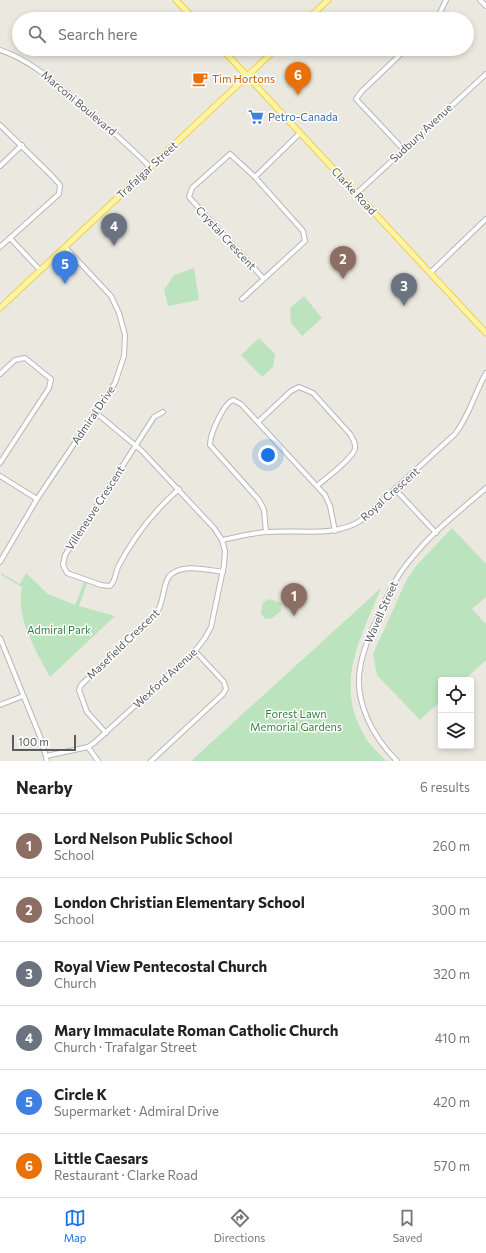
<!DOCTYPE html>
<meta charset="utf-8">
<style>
body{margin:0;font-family:Commissioner,sans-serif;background:#f2f2f2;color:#222}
.controls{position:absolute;right:12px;bottom:12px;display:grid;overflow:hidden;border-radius:4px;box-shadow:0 2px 6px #0003}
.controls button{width:36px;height:36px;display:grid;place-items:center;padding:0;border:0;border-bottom:1px solid #e0e0e0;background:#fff;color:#222;font:20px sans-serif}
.scale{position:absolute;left:12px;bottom:10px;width:64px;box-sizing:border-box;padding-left:4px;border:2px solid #585b60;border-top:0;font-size:11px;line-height:14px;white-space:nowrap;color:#585b60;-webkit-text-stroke:3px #fff;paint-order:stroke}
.you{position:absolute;left:268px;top:455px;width:14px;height:14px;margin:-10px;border:3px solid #fff;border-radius:50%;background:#1a73e8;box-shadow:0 0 0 6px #1a73e833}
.badge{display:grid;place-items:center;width:26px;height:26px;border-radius:50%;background:#1a73e8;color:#fff;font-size:13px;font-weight:700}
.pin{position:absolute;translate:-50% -33px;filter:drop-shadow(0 1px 2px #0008)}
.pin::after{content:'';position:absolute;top:21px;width:14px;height:12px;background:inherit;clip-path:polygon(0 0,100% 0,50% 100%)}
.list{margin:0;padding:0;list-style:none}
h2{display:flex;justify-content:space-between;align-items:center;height:52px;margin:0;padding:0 16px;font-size:17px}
h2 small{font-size:13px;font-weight:400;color:#767676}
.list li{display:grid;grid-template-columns:26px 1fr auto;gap:12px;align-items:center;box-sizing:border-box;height:64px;padding:0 16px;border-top:1px solid #e0e0e0}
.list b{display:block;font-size:15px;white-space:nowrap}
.list p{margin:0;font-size:13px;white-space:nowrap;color:#767676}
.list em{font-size:13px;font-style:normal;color:#767676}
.icon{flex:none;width:22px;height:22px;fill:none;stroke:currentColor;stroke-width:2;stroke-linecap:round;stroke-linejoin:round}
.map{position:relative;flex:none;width:486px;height:761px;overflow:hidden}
.search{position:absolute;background:#fff;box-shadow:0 2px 6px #0003;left:12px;right:12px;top:12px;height:44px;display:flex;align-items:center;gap:10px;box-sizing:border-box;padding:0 14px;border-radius:22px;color:#767676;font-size:15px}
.sheet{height:436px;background:#fff}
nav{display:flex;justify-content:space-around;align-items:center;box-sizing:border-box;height:56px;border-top:1px solid #e0e0e0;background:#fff;font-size:11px;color:#767676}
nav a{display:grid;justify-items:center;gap:2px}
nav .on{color:#1a73e8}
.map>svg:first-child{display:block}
.green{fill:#bbe3be}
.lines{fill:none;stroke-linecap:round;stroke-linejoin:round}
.minor-casing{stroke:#b5b7bc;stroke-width:6}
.major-casing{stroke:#eece56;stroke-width:7}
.minor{stroke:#fff;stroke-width:4}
.major{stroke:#fdf5a2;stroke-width:5}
.labels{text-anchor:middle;stroke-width:3;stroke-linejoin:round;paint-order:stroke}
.food-label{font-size:11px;fill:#c56008;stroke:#fff;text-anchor:start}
.street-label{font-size:11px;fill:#585b60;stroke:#fff}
.shop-label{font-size:11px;fill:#366cbe;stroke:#fff;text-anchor:start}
.park-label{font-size:11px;fill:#36823f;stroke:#fff}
</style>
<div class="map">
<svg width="486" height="761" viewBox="0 0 486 761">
<rect width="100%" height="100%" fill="#ebe9df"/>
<g class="green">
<path d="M194,268l5,32 -31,6 -4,-16 10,-15z"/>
<path d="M304,296l18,22 -20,18 -11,-13 -1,-15z"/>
<path d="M259,338l16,16 -2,13 -11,10 -21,-22z"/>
<path d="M452,528l34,36v33l-14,12 14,15v36l-22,20h-23v21l-21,19 -43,-45 -4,-21 33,-73 10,-15z"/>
<path d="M1,573l19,11 6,-11 22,21 27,11 9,-23 3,1 -8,23 36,10 -65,61c-14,-26 -35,-60 -28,-90l-21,-12z"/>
<path d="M381,588c-20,49 -47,96 -17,147 5,10 15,18 22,26h-195z"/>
<path d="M269,599l12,4v8l-10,8 -7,-1 -3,-5 2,-11z"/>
</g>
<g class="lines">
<defs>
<g id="minor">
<path d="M480,0l6,6"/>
<path d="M437,19l9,-19"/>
<path d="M0,50c30,10 53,31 77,51 25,21 50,43 73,66"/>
<path d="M0,125l52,51 8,9 -1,9 -59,53"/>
<path d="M403,149l-47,-50 6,-8 44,-42"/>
<path d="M0,166l22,-21"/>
<path d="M255,177l-25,-23 -38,34 -3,9 74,81"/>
<path d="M357,193l129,-119"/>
<path d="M10,238l30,32"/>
<path d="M430,273l56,-54"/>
<path d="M242,299l63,-58 -2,-10 -48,-54 45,-44"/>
<path d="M0,374l15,-14 10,-2 26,21 -2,9 -49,75"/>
<path d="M163,412l-9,5 -89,138 -2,10 4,8 34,12 9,1c6,-5 5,-13 8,-19 15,-29 37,-57 61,-78"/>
<path d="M258,422l33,-31 8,-4 14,6 37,41c3,5 6,9 5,15 -3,10 -29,29 -38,37"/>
<path d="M0,476l37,23"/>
<path d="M395,489l41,44"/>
<path d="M266,532l-2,-22 -5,-10 -49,-55c0,-11 13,-41 23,-45l8,4 84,91 5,11 5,25"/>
<path d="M222,540c15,-3 30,-7 45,-8 32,-3 65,6 93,-11l95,-87c15,-19 19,-40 31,-61"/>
<path d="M0,562l37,-63 78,-116 9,-27 1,-21 -6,-22 -8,-17 -46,-49"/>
<path d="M0,638l41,101 6,22"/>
<path d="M0,705l23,-9"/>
<path d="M106,733l-19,-21 -8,-22 2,-5 75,-71c8,-11 6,-25 12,-36 10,-16 40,-8 55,-6"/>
<path d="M88,747l10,14"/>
<path d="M46,756l42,-9 6,-4 101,-92 10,-13 6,-11 13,-62 1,-14 -3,-11 -8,-12 -73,-78 -46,-38"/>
<path d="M151,761l72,-67 3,-5 -2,-7 -29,-31"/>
<path d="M397,761c-23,-23 -43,-58 -37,-93 3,-18 10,-35 18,-51 9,-21 18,-41 33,-58 21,-27 50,-49 75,-71"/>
</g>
<g id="major">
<path d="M176,0l18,19"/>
<path d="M308,19l20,-19"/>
<path d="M222,49l264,284"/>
<path d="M0,308l276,-259"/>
</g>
</defs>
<use href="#minor" class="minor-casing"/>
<use href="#major" class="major-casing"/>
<use href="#minor" class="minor"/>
<use href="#major" class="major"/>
</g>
<defs>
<symbol id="cafe-bare" viewBox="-9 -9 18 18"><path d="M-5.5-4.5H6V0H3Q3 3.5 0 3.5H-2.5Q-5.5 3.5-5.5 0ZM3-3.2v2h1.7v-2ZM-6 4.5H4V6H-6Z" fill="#e8710a" stroke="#fff" stroke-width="2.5" paint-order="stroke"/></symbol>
<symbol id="supermarket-bare" viewBox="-9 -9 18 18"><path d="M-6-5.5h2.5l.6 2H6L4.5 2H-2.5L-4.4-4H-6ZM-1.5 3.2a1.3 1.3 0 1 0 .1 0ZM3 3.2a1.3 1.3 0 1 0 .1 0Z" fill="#3f7fe0" stroke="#fff" stroke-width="2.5" paint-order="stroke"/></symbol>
</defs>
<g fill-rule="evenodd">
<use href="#cafe-bare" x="189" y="68" width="22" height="22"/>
<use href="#supermarket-bare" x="245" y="106" width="22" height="22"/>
</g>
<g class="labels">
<g class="food-label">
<text x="212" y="83">Tim Hortons</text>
</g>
<g class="street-label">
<text transform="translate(79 103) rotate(40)" y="4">Marconi Boulevard</text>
<text transform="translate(421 133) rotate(-43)" y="4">Sudbury Avenue</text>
<text transform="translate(147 170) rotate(-43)" y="4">Trafalgar Street</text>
<text transform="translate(354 191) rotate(47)" y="4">Clarke Road</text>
<text transform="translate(226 238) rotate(47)" y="4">Crystal Crescent</text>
<text transform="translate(93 415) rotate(-56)" y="4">Admiral Drive</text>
<text transform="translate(390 494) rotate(-42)" y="4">Royal Crescent</text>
<text transform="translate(95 508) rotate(-57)" y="4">Villeneuve Crescent</text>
<text transform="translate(381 612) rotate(-66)" y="4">Wavell Street</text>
<text transform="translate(123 644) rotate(-44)" y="4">Masefield Crescent</text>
<text transform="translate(165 678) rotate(-43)" y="4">Wexford Avenue</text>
</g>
<g class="shop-label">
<text x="268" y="121">Petro-Canada</text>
</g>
<g class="park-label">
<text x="59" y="634">Admiral Park</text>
<text x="296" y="718">Forest Lawn<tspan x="296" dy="13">Memorial Gardens</tspan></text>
</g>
</g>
</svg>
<div class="controls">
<button><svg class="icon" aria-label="locate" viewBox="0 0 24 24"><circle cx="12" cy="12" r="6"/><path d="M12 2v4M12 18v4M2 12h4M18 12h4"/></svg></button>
<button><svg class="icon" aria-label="layers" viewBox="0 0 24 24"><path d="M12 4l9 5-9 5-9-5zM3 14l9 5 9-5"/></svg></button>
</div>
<div class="scale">100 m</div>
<div class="you"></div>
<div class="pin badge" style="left:294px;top:616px;background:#8d6e63">1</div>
<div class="pin badge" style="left:343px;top:279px;background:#8d6e63">2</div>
<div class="pin badge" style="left:404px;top:306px;background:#6b7280">3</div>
<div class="pin badge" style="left:114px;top:246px;background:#6b7280">4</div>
<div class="pin badge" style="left:65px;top:284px;background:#3f7fe0">5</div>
<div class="pin badge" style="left:298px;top:95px;background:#e8710a">6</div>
<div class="search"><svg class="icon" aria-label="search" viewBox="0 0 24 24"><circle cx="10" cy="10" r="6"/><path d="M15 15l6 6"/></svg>Search here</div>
</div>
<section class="sheet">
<h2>Nearby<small>6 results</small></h2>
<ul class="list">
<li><span class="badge" style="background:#8d6e63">1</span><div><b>Lord Nelson Public School</b><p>School</p></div><em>260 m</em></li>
<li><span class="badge" style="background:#8d6e63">2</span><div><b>London Christian Elementary School</b><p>School</p></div><em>300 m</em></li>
<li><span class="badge" style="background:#6b7280">3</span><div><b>Royal View Pentecostal Church</b><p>Church</p></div><em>320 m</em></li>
<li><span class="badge" style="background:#6b7280">4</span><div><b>Mary Immaculate Roman Catholic Church</b><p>Church · Trafalgar Street</p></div><em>410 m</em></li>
<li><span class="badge" style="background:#3f7fe0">5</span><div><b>Circle K</b><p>Supermarket · Admiral Drive</p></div><em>420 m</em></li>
<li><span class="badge" style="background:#e8710a">6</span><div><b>Little Caesars</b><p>Restaurant · Clarke Road</p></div><em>570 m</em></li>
</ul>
</section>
<nav>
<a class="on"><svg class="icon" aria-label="map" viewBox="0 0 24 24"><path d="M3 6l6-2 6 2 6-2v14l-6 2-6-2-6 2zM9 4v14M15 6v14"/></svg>Map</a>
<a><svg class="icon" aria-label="directions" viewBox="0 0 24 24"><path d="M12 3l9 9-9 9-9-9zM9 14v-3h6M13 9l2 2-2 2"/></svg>Directions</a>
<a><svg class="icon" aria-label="saved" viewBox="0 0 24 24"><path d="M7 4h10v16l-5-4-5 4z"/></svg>Saved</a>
</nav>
